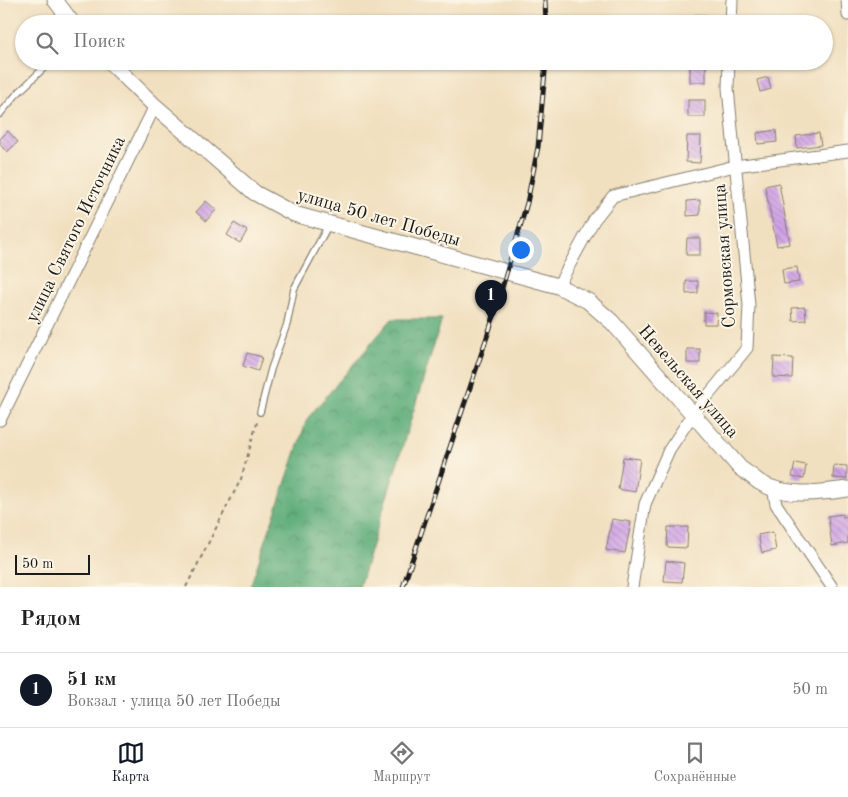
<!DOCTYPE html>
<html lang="ru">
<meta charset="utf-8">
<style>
body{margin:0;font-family:"Old Standard TT",serif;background:#f2f2f2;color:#222}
.scale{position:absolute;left:15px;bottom:12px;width:75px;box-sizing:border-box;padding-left:5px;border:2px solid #1c1c1c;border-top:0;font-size:14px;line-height:18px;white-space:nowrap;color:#1c1c1c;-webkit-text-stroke:4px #fcf5e5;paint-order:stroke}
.you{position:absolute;left:520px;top:249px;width:18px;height:18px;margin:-12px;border:4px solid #fff;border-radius:50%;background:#1a73e8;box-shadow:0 0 0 8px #1a73e833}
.badge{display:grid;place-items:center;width:32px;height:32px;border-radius:50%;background:#111827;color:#fff;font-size:16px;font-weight:700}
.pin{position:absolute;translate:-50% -41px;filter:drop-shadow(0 1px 2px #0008)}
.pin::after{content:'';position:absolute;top:26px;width:18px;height:15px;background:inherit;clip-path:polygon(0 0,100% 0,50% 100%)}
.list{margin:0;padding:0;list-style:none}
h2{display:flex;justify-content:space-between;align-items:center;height:65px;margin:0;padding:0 20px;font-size:21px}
h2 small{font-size:16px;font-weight:400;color:#767676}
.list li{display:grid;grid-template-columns:32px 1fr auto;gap:15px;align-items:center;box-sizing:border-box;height:75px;padding:0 20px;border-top:1px solid #e0e0e0}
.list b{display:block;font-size:19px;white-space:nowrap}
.list p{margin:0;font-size:16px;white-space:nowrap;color:#767676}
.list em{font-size:16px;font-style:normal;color:#767676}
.icon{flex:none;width:28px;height:28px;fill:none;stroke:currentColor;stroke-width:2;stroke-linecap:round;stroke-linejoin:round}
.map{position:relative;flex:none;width:848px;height:587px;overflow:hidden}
.search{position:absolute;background:#fff;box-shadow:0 1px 4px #0004;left:15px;right:15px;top:15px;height:55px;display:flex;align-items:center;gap:12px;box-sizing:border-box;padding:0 18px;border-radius:28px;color:#767676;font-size:19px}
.sheet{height:140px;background:#fff}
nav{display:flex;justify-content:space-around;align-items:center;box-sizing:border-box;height:70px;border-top:1px solid #e0e0e0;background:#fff;font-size:14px;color:#767676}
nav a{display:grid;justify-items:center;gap:2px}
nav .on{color:#111827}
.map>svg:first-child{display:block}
.forest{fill:url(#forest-crowns);stroke:#3c644a}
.building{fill:url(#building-back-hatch)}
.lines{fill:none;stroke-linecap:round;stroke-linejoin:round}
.service-casing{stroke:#867e6e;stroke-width:8}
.minor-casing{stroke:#867e6e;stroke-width:13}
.tertiary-casing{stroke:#867e6e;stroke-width:17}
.path{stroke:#867e6e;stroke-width:2;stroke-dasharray:4 4;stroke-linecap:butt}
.service{stroke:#fff;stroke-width:5.5}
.minor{stroke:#fff;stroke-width:11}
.tertiary{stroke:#fff;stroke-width:15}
.rail-casing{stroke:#1c1c1c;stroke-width:5}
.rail{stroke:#fcf5e5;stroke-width:3;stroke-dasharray:9;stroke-linecap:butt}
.labels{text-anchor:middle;stroke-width:4;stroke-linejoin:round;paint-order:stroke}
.street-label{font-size:18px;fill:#1c1c1c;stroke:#fcf5e5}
</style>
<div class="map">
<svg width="848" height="587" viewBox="0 0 848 587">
<defs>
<pattern id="forest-crowns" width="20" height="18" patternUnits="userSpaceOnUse" patternTransform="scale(1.25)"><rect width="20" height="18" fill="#5cac78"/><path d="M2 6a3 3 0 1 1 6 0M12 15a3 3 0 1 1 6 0" fill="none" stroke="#4b8b62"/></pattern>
<pattern id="building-back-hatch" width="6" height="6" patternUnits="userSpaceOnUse" patternTransform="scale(1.25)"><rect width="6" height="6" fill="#d1a4e7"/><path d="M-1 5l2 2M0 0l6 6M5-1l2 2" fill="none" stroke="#a985ba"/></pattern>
</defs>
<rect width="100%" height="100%" fill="#fcf5e5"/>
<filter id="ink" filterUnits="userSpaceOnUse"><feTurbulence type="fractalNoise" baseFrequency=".02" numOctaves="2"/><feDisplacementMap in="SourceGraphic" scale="10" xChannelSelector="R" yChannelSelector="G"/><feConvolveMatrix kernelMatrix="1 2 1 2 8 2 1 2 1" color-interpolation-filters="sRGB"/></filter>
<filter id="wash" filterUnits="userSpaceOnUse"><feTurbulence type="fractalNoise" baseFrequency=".0096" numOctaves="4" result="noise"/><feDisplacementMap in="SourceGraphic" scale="20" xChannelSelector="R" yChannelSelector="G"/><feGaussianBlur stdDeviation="1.12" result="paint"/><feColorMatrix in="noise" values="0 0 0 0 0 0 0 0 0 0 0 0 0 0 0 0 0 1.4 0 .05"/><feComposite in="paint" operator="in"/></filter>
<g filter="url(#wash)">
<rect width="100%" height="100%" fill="#f1e0c0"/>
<path class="forest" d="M392,319h50l-83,268h-109l57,-168z"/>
<g id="blocks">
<g class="building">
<path d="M693,15h13l-1,9h-12z"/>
<rect x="690" y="64" width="16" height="18"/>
<path d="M768,77l3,12 -11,3 -3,-12z"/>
<rect x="688" y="100" width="17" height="17"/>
<path d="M776,130l1,12 -19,2 -1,-11z"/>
<path d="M8,131l10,11 -11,10 -7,-7v-6z"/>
<path d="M819,133l2,12 -24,3 -1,-12z"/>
<path d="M687,136h14l-1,27 -14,-1z"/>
<path d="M779,183l11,61 -13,2 -12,-60z"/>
<path d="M700,200v15l-13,1v-15z"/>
<path d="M206,201l10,9 -10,11 -10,-9z"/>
<path d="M234,223l13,8 -7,12 -13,-8z"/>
<path d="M687,238h13v17h-14z"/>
<path d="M797,267l2,15 -15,2 -2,-15z"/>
<path d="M686,281h12v12l-12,1z"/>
<path d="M805,307l1,13 -13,1 -1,-13z"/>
<path d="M704,312l13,1 -1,11h-12z"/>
<rect x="687" y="349" width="13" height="14"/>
<path d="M247,353l15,4 -4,14 -15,-5z"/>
<path d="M774,357l19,1 -1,20 -19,-1z"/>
<path d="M623,457l17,2 -5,33 -17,-3z"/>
<path d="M795,463l11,2 -2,14 -12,-2z"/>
<path d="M834,465l13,1v13l-14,-1z"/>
<path d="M843,514v3l5,-1v27l-16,3 -4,-30z"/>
<path d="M612,519l19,3 -6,31 -19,-3z"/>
<path d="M668,527h20l-1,21 -20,-1z"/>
<path d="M773,532l3,18 -14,3 -4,-18z"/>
<path d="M666,561l18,2 -2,19 -18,-1z"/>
</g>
</g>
</g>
<g filter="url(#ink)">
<use href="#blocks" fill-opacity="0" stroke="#867e6e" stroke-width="1"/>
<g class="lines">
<defs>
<g id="service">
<path d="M0,114l16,-19 35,-34"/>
<path d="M260,412l11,-43 16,-45 7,-35 35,-65"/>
</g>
<g id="minor">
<path d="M847,0l1,15"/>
<path d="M731,24l1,-24"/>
<path d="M558,286l36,-66 19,-24 122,-30 113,-15"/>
<path d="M0,420l155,-314"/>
<path d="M773,488l3,16 56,83"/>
<path d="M632,587l13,-83 24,-54 24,-36 54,-66 2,-43 -21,-217 1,-27"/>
</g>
<g id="tertiary">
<path d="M55,0l18,24"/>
<path d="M109,61l46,45 100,87 39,21 264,72 30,15 24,21 128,146c6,4 13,9 19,14 27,16 60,11 89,7"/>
</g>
</defs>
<use href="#service" class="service-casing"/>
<use href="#minor" class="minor-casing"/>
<use href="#tertiary" class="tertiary-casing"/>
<path class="path" d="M186,587l55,-108 17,-60"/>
<use href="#service" class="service"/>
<use href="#minor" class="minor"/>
<use href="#tertiary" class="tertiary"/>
<defs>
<g id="rail">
<path d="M545,0l1,24"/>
<path d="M403,587l89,-265 35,-119 11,-56 8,-86"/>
</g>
</defs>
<use href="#rail" class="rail-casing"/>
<use href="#rail" class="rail"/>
</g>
</g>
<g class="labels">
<g class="street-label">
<text transform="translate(379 217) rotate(16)" y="6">улица 50 лет Победы</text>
<text transform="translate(75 229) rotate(-64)" y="6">улица Святого Источника</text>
<text transform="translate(724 256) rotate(-94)" y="6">Сормовская улица</text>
<text transform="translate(689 381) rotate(49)" y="6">Невельская улица</text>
</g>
</g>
</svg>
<div class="scale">50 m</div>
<div class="you"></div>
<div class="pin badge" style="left:491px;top:321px">1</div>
<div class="search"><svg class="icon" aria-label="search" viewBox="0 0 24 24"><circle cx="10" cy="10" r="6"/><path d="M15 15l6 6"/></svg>Поиск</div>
</div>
<section class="sheet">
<h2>Рядом<small></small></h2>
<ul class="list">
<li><span class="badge">1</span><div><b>51 км</b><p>Вокзал · улица 50 лет Победы</p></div><em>50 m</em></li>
</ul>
</section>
<nav>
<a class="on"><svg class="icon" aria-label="map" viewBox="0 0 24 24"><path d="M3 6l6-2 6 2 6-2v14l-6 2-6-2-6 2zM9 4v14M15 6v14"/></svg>Карта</a>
<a><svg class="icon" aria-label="directions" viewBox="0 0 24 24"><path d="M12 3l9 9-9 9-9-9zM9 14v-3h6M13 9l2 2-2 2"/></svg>Маршрут</a>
<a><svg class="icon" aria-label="saved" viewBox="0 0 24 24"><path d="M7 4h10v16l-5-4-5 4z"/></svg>Сохранённые</a>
</nav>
